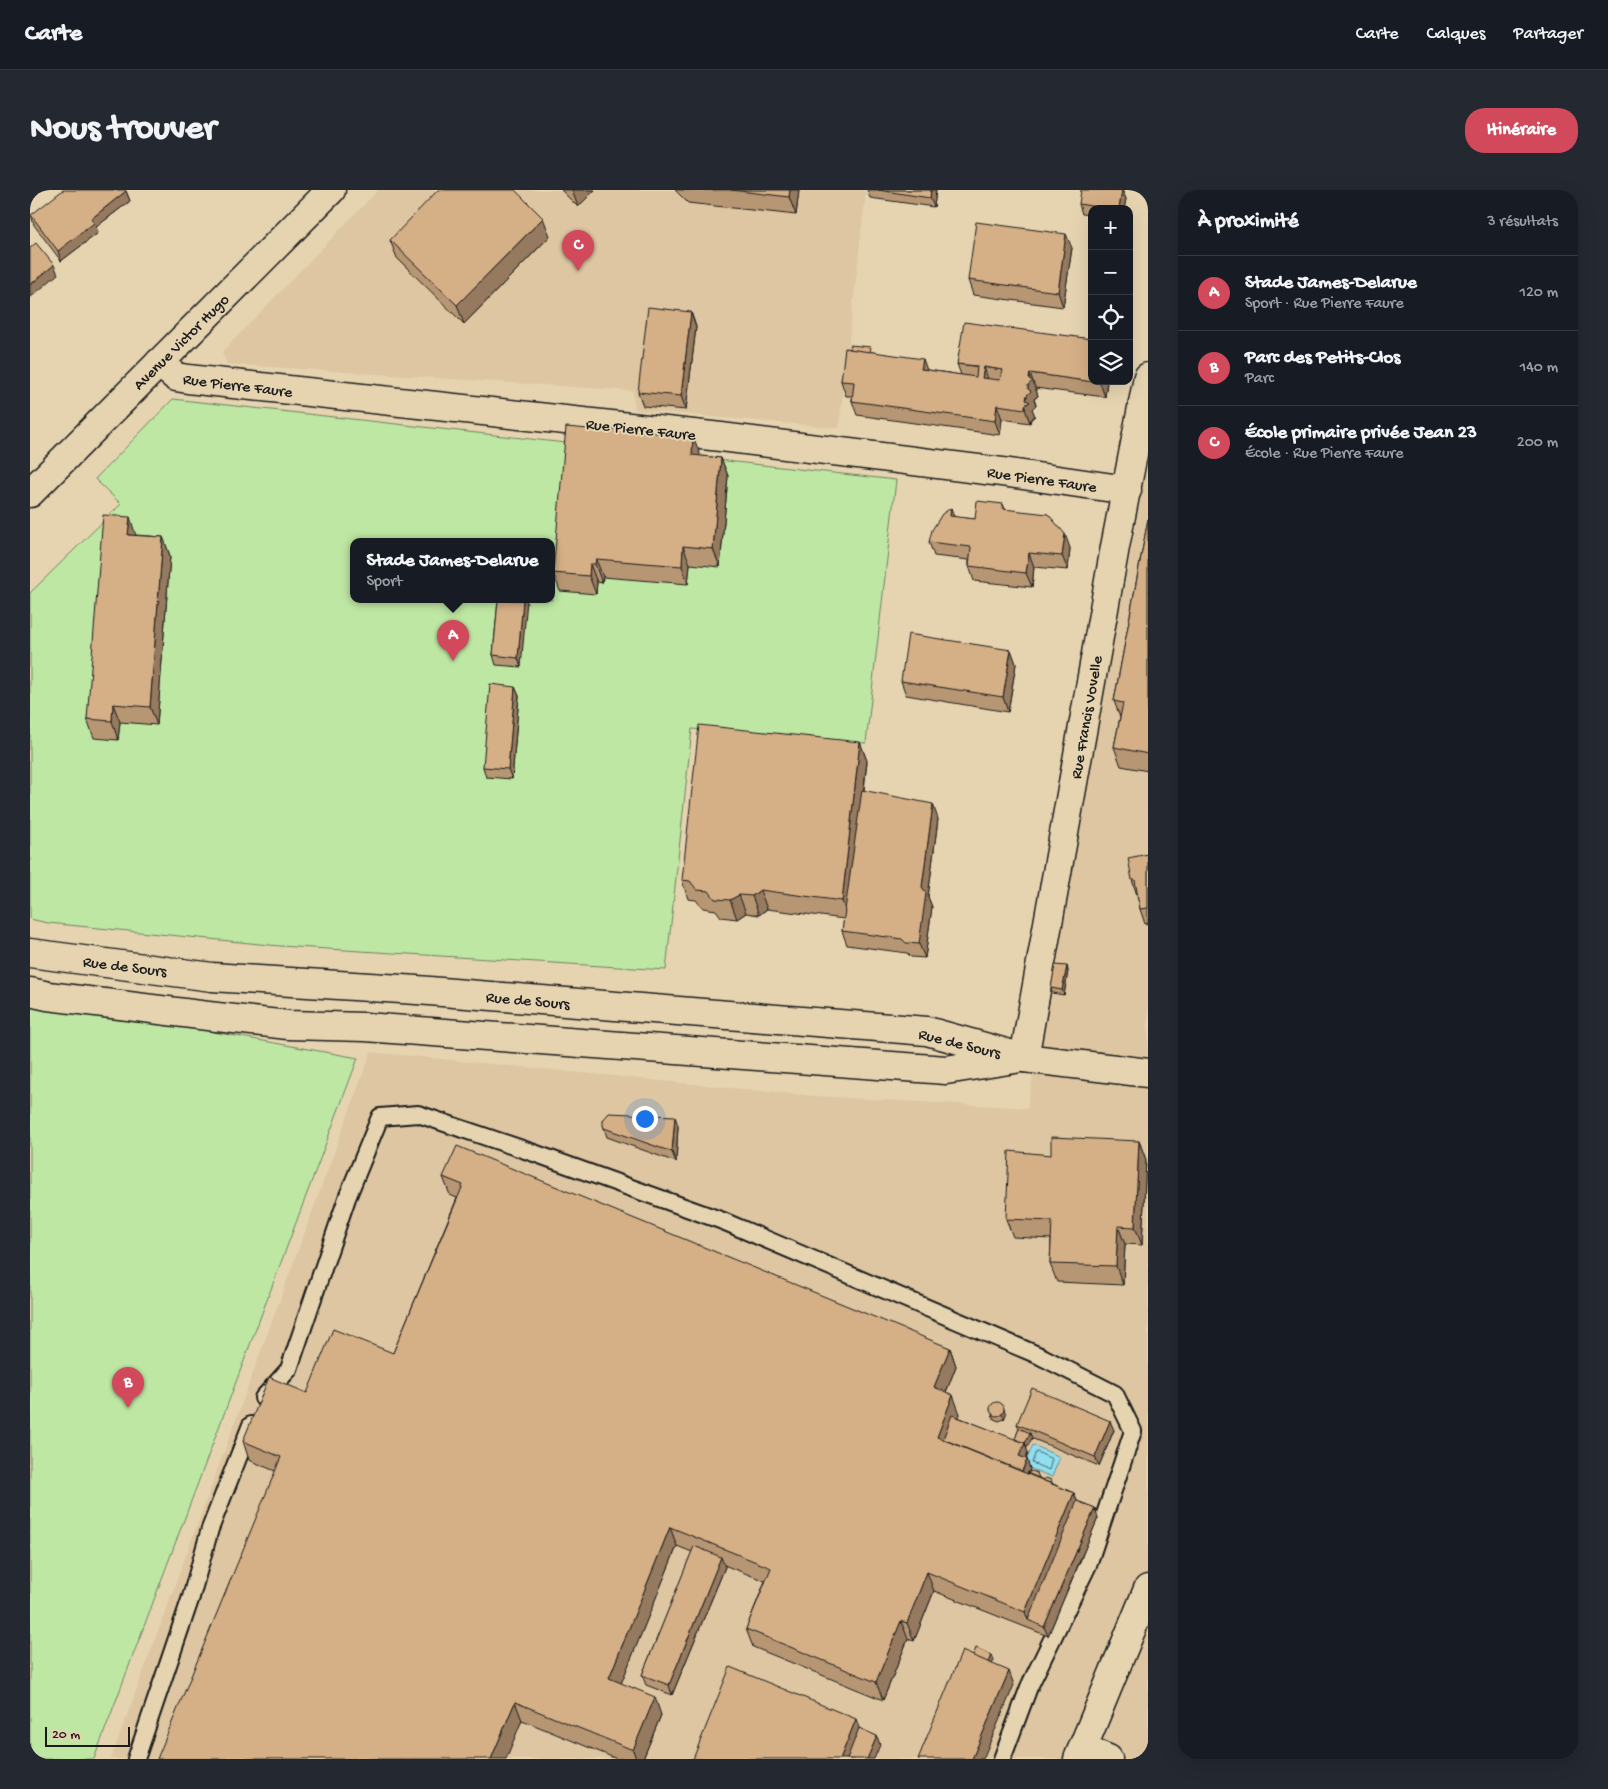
<!DOCTYPE html>
<html lang="fr">
<meta charset="utf-8">
<style>
body{margin:0;font-family:"Gochi Hand",sans-serif;background:#242831;color:#f1f3f6}
.controls{position:absolute;right:15px;top:15px;display:grid;overflow:hidden;border-radius:10px;box-shadow:0 5px 20px #0002}
.controls button{width:45px;height:45px;display:grid;place-items:center;padding:0;border:0;border-bottom:1px solid #363941;background:#171b24;color:#f1f3f6;font:25px sans-serif}
.scale{position:absolute;left:15px;bottom:12px;width:85px;box-sizing:border-box;padding-left:5px;border:2px solid #1c1c1c;border-top:0;font-size:14px;line-height:18px;white-space:nowrap;color:#1c1c1c;-webkit-text-stroke:4px #e6d4b1;paint-order:stroke}
.you{position:absolute;left:614px;top:928px;width:18px;height:18px;margin:-12px;border:4px solid #fff;border-radius:50%;background:#1a73e8;box-shadow:0 0 0 8px #1a73e833}
.badge{display:grid;place-items:center;width:32px;height:32px;border-radius:50%;background:#d1495b;color:#fff;font-size:16px;font-weight:700}
.pin{position:absolute;translate:-50% -41px;filter:drop-shadow(0 1px 2px #0008)}
.pin::after{content:'';position:absolute;top:26px;width:18px;height:15px;background:inherit;clip-path:polygon(0 0,100% 0,50% 100%)}
.popup{position:absolute;left:320px;top:348px;width:205px;height:65px;box-sizing:border-box;display:grid;place-content:center;border-radius:10px;background:#171b24;filter:drop-shadow(0 1px 4px #0005);font-size:16px;white-space:nowrap;color:#9ea1a6}
.popup b{font-size:19px;color:#f1f3f6}
.popup::after{content:'';position:absolute;left:50%;top:100%;margin-left:-10px;border:10px solid transparent;border-top-color:#171b24}
.list{margin:0;padding:0;list-style:none}
h2{display:flex;justify-content:space-between;align-items:center;height:65px;margin:0;padding:0 20px;font-size:21px}
h2 small{font-size:16px;font-weight:400;color:#9ea1a6}
.list li{display:grid;grid-template-columns:32px 1fr auto;gap:15px;align-items:center;box-sizing:border-box;height:75px;padding:0 20px;border-top:1px solid #363941}
.list b{display:block;font-size:19px;white-space:nowrap}
.list p{margin:0;font-size:16px;white-space:nowrap;color:#9ea1a6}
.list em{font-size:16px;font-style:normal;color:#9ea1a6}
.icon{flex:none;width:28px;height:28px;fill:none;stroke:currentColor;stroke-width:2;stroke-linecap:round;stroke-linejoin:round}
.map{position:relative;flex:none;width:1118px;height:1569px;overflow:hidden;border-radius:20px}
header{display:flex;align-items:center;gap:30px;box-sizing:border-box;height:70px;padding:0 25px;background:#171b24;border-bottom:1px solid #363941}
header strong{font-size:24px}
nav{display:flex;gap:28px;margin-inline-start:auto;font-size:18px}
.intro{display:flex;align-items:center;justify-content:space-between;box-sizing:border-box;height:120px;padding:0 30px}
h1{margin:0;font-size:35px}
.button{padding:12px 22px;border-radius:20px;background:#d1495b;color:#fff;font-size:18px;font-weight:700}
main{display:flex;gap:30px;padding:0 30px}
aside{flex:1;background:#171b24;border-radius:20px;box-shadow:0 5px 20px #0002}
.map>svg:first-child{display:block}
.built{fill:#ddc6a1}
.green{fill:#bee7a3;stroke:#6d8260;fill-rule:evenodd}
.water{fill:#90deee;stroke:#62909a}
.lines{fill:none;stroke-linecap:round;stroke-linejoin:round}
.shore{stroke:#4a6a70;stroke-width:1}
.service-casing{stroke:#1c1c1c;stroke-width:20}
.minor-casing{stroke:#1c1c1c;stroke-width:31}
.secondary-casing{stroke:#1c1c1c;stroke-width:31}
.service{stroke:#e6d4b1;stroke-width:16}
.minor{stroke:#e6d4b1;stroke-width:28}
.secondary{stroke:#e6d4b1;stroke-width:28}
.wall{fill:#b79673;stroke:#1c1c1c}
.shaded-wall{fill:#957a5e;stroke:#1c1c1c}
.building{fill:#d5af86;stroke:#1c1c1c;fill-rule:evenodd}
.labels{text-anchor:middle;stroke-width:4;stroke-linejoin:round;paint-order:stroke}
.street-label{font-size:16px;fill:#1c1c1c;stroke:#e6d4b1}
</style>
<header>
<strong>Carte</strong>
<nav><a>Carte</a><a>Calques</a><a>Partager</a></nav>
</header>
<div class="intro"><h1>Nous trouver</h1><a class="button">Itinéraire</a></div>
<main>
<div class="map">
<svg width="1118" height="1569" viewBox="0 0 1118 1569">
<rect width="100%" height="100%" fill="#e6d4b1"/>
<filter id="ink" filterUnits="userSpaceOnUse"><feTurbulence type="fractalNoise" baseFrequency=".02" numOctaves="2"/><feDisplacementMap in="SourceGraphic" scale="10" xChannelSelector="R" yChannelSelector="G"/><feConvolveMatrix kernelMatrix="1 2 1 2 8 2 1 2 1" color-interpolation-filters="sRGB"/></filter>
<g filter="url(#ink)">
<g class="built">
<path d="M348,0h488l-27,238 -204,-18 -2,-19 -406,-27 -5,-12z"/>
<path d="M1118,269v1300h-1037l260,-707 442,44 214,12z"/>
</g>
<g class="green">
<path d="M143,209l723,81 -30,263 -174,-14 -26,241 -386,-24 -232,-23 -18,-4v-326l91,-89 -26,-25zM324,352h198v58h-198z"/>
<path d="M0,809l328,59 -264,701h-64z"/>
</g>
<path class="water" d="M1003,1255l27,12 -8,20 -28,-11z"/>
<g class="lines">
<path class="shore" d="M1007,1262l15,7 -3,11 -17,-7 3,-9z"/>
<defs>
<g id="service">
<path d="M233,1208l26,-29 58,-171 33,-81 38,-3 116,39 189,68 317,135 75,38 18,37 -45,134 -59,122 -27,72"/>
<path d="M106,1569l55,-162 19,-68 41,-104"/>
</g>
<g id="minor">
<path d="M129,173l17,14 12,2 533,58 281,35 125,18"/>
<path d="M994,868l91,-511 33,-170"/>
<path d="M1053,1559l25,10"/>
<path d="M1048,1569l70,-170"/>
</g>
<g id="secondary">
<path d="M0,303l301,-303"/>
<path d="M0,763l182,24 205,13 510,41 97,27 124,15"/>
<path d="M0,802l18,4 160,20 80,9 77,2 581,43 69,-11"/>
</g>
</defs>
<use href="#service" class="service-casing"/>
<use href="#minor" class="minor-casing"/>
<use href="#secondary" class="secondary-casing"/>
<use href="#service" class="service"/>
<use href="#minor" class="minor"/>
<use href="#secondary" class="secondary"/>
</g>
<g class="wall">
<path d="M531,0h34l-17,17z"/>
<path d="M645,0h124l-3,25 -108,-12z"/>
<path d="M837,0h69l-2,17 -64,-9z"/>
<path d="M1092,0l4,9 -2,10h-32v6l-10,-1 -3,-10z"/>
<path d="M96,1l4,10 -34,26 2,6 -37,28 -27,-36 -3,-10z"/>
<path d="M520,46l-86,88 -67,-66 -7,-18z"/>
<path d="M1042,58l-9,59 -90,-12 -5,-15z"/>
<path d="M661,122l5,15 -10,83 -43,-4 -5,-14z"/>
<path d="M819,159l24,3 54,18 34,5 -4,-11 135,17h15l-2,16 -70,-9 3,8 -4,3 2,6 -4,4 3,7 -4,3 -1,4 -28,-4 -2,16 -143,-20 -5,-14v-5h-6l-5,-15z"/>
<path d="M571,240l92,6 6,20 22,2 7,18 -8,91 -30,-3 -2,20 -85,-7 -1,6 -5,-1 -1,12 -36,-3 -7,-18z"/>
<path d="M973,314l2,5 65,39 -2,22 -34,-3 -2,20 -58,-6 -5,-15v-6l-35,-4 -5,-14 25,-25 21,2z"/>
<path d="M1118,329v252l-27,-5 -7,-19 6,-30 -6,-16z"/>
<path d="M106,345l27,2 7,19 -13,169 -37,-3 -2,18 -24,-2 -7,-19z"/>
<path d="M468,410l23,67 -25,-2 -3,-10z"/>
<path d="M981,460l5,14 -8,48 -102,-17 -5,-14z"/>
<path d="M485,497l4,9 -7,83 -26,-2 -3,-10z"/>
<path d="M830,552l7,19 -3,30 74,28 -10,78 4,10 -7,51 -14,-1 -4,-4 -60,-8 -5,-14 2,-12 -77,-10 -8,6 -13,-2 -9,6 -16,-2 -5,-7 -13,-2 -7,-8 -8,-1 -6,-19z"/>
<path d="M1118,664v69l-3,1 -5,-15 -3,-14 -5,-15z"/>
<path d="M1037,776l1,5 -4,24 -12,-2 -1,-5z"/>
<path d="M573,935l75,1 -2,36 -69,-25z"/>
<path d="M1109,951l7,19 -4,85 -17,-1 -2,41 -66,-3 -7,-18 1,-25 -38,-2 -7,-18 45,-64z"/>
<path d="M413,987l507,171 6,18 -10,26 14,22 -2,3 57,23 4,-12 -2,-4 97,6 -15,36 -68,-28 -5,10 2,5 -2,6 4,10 -1,3 10,6 35,15 3,8 18,7 3,10 -50,118 -114,-45 -20,50 -6,-2 -25,61 -130,-53 -7,-18 19,-48 -41,-16 1,2 -53,128 -26,-10 -4,-10 50,-123 -15,-6 -56,137 40,32 -18,44h-26l-95,-39 -247,-249 -26,-11 -6,-19 64,-48 86,-40 64,-155 -7,-3z"/>
<path d="M960,1219l16,5 -2,5 -5,2 -5,-2z"/>
</g>
<g class="shaded-wall">
<path d="M542,0h23l-17,17z"/>
<path d="M760,0h9l-3,25 -7,-18z"/>
<path d="M901,0h5l-2,17 -4,-9z"/>
<path d="M1092,0l4,9 -2,10h-5z"/>
<path d="M96,1l4,10 -34,26 2,6 -37,28 -3,-10 33,-32z"/>
<path d="M513,28l7,18 -86,88 -7,-19z"/>
<path d="M1036,44l6,14 -9,59 -5,-15z"/>
<path d="M24,75l4,9 -28,24v-13z"/>
<path d="M661,122l5,15 -10,83 -5,-14z"/>
<path d="M893,169l5,14 -7,-4z"/>
<path d="M954,177l5,15 -7,-4z"/>
<path d="M1000,183l8,23 -4,3 2,6 -4,4 3,7 -4,3 -1,4 -5,-14z"/>
<path d="M1070,191h7l-2,16 -5,-14z"/>
<path d="M967,215l5,14 -2,16 -5,-14z"/>
<path d="M663,246l7,18 -2,19 -6,-18z"/>
<path d="M691,268l7,18 -8,91 -7,-18z"/>
<path d="M921,318l5,14 -6,-6z"/>
<path d="M100,327l6,19 -8,-1z"/>
<path d="M1035,344l5,14 -2,22 -6,-14z"/>
<path d="M133,347l7,19 -13,169 -7,-18z"/>
<path d="M653,356l7,18 -2,20 -6,-18z"/>
<path d="M999,363l5,14 -2,20 -6,-14z"/>
<path d="M566,369l7,18 -1,6 -7,-19z"/>
<path d="M560,374l7,18 -1,12 -7,-18z"/>
<path d="M493,410h4l-6,67 -3,-9z"/>
<path d="M981,460l5,14 -8,48 -5,-15z"/>
<path d="M485,497l4,9 -7,83 -4,-10z"/>
<path d="M83,514l7,18 -2,18 -6,-19z"/>
<path d="M830,552l7,19 -19,158 -6,-18z"/>
<path d="M903,614l5,15 -10,78 4,10 -7,51 -6,-14 3,-57z"/>
<path d="M730,700l7,19 -8,6 -7,-19z"/>
<path d="M709,705l7,18 -9,6 -7,-19z"/>
<path d="M1037,776l1,5 -4,24 -2,-5z"/>
<path d="M645,926l3,10 -2,36 -4,-10z"/>
<path d="M1109,951l7,19 -4,85 -7,-18z"/>
<path d="M1088,1036l7,18 -2,41 -7,-19z"/>
<path d="M920,1158l6,18 -15,40 -7,-19z"/>
<path d="M923,1205l7,19 -13,34 -10,-11z"/>
<path d="M974,1219l2,5 -2,5 -2,-5z"/>
<path d="M1080,1231l4,9 -15,36 -4,-9z"/>
<path d="M1000,1243l2,5 -5,10 -2,-5z"/>
<path d="M995,1253l3,10 -5,13 -4,-10z"/>
<path d="M997,1269l3,10 -7,18 -3,-9z"/>
<path d="M1044,1303l7,18 -53,109 -3,-8z"/>
<path d="M1065,1318l3,10 -50,118 -4,-9z"/>
<path d="M640,1337l7,19 -61,150 -7,-18z"/>
<path d="M691,1367l4,10 -53,128 -3,-10z"/>
<path d="M897,1382l7,19 -20,50 -7,-18z"/>
<path d="M871,1431l7,18 -25,61 -7,-18z"/>
<path d="M962,1465l2,5 -4,9 -2,-4z"/>
<path d="M979,1481l5,14 -31,74h-11z"/>
<path d="M625,1507l6,18 -18,44h-7l-3,-9z"/>
<path d="M485,1512l7,18 -16,39h-15z"/>
<path d="M826,1529l7,19 -9,21h-14z"/>
<path d="M847,1546l3,9 -6,14h-7z"/>
</g>
<g class="building">
<path d="M33,0h62l1,1 -35,28 3,4 -36,28 -27,-36z"/>
<path d="M408,0h77l28,28 -86,87 -67,-65z"/>
<path d="M701,0h59l-1,7z"/>
<path d="M848,0h53l-1,8z"/>
<path d="M1051,0h41l-3,19h-10l-30,-5z"/>
<path d="M946,32l90,12 -8,58 -90,-12z"/>
<path d="M6,53l18,22 -24,20v-37z"/>
<path d="M618,117l43,5 -10,84 -43,-4z"/>
<path d="M934,132l128,17v42h8v2l-70,-10 -1,6 4,2 -5,4v4l3,2 -4,4 -1,5 4,2 -5,3v4l-28,-4 -2,16 -143,-20 2,-19 -13,-1 4,-33 78,11 -2,10 55,8 1,-11 -20,-2zM954,177l19,3 -3,10 -18,-2z"/>
<path d="M820,155l21,2 -1,5 -21,-3z"/>
<path d="M536,237l35,3v-2l92,8 -1,19 29,3 -8,91 -30,-3 -1,20 -86,-7 -1,5h-5l-1,12 -36,-3z"/>
<path d="M947,311l26,3v5l45,5 17,20 -3,22 -33,-3 -3,20 -57,-7 2,-19 -42,-5 3,-12 10,-16 9,-6 -1,8 25,3z"/>
<path d="M73,325l27,2 -2,18 35,2 -13,170 -37,-3 -1,17 -25,-2z"/>
<path d="M1118,329v235l-34,-7 9,-44 -9,-2z"/>
<path d="M468,410h25l-5,58 -25,-3z"/>
<path d="M878,444l103,16 -8,47 -102,-16z"/>
<path d="M460,494l25,3 -7,82 -25,-2z"/>
<path d="M669,535l161,17 -18,159 -82,-11 -8,6 -13,-1 -9,5 -15,-1 -6,-8 -12,-1 -7,-9 -8,-1z"/>
<path d="M832,600l71,14 -11,83 4,6 -7,51 -13,-1 -4,-4 -60,-8z"/>
<path d="M1118,664v54l-8,1 -5,-29h-3l-4,-22z"/>
<path d="M1025,775l12,1 -5,24 -11,-2z"/>
<path d="M579,923l66,3 -3,36 -68,-24 -1,-3v-5z"/>
<path d="M1021,947l88,4 -4,86 -17,-1 -2,40 -66,-2 2,-43 -46,-2 3,-68 42,4z"/>
<path d="M427,956l493,202 -16,39 19,8 -16,42 137,56 -49,119 -98,-40 -20,51 -6,-2 -25,61 -130,-53 25,-61 -101,-41 -61,151 46,19 -22,53 -118,-48 -24,57h-334l124,-302 -38,-16 26,-64 38,16 26,-64 60,24 70,-168 -20,-8z"/>
<path d="M1002,1198l78,33 -15,36 -78,-33z"/>
<circle cx="967" cy="1219" r="7"/>
<path d="M922,1225l73,28 -6,13 8,3 -5,12 -79,-32z"/>
<path d="M989,1238l11,5 -5,10 -10,-4z"/>
<path d="M1002,1281l5,2 2,5 -12,-5z"/>
<path d="M1016,1288l5,2 2,4 -11,-4z"/>
<path d="M1047,1311l18,7 -51,119 -16,-7z"/>
<path d="M664,1356l27,11 -52,128 -27,-10z"/>
<path d="M946,1458l16,7 -3,8 -16,-7z"/>
<path d="M932,1461l47,20 -37,88h-54z"/>
<path d="M700,1477l126,52 -16,40h-147z"/>
<path d="M829,1538l18,8 -10,23h-20z"/>
</g>
</g>
<g class="labels">
<g class="street-label">
<text transform="translate(150 151) rotate(-45)" y="6">Avenue Victor Hugo</text>
<text transform="translate(208 194) rotate(7)" y="6">Rue Pierre Faure</text>
<text transform="translate(611 238) rotate(6)" y="6">Rue Pierre Faure</text>
<text transform="translate(1012 288) rotate(8)" y="6">Rue Pierre Faure</text>
<text transform="translate(1055 527) rotate(-80)" y="6">Rue Francis Vovelle</text>
<text transform="translate(95 775) rotate(7)" y="6">Rue de Sours</text>
<text transform="translate(498 809) rotate(5)" y="6">Rue de Sours</text>
<text transform="translate(930 852) rotate(14)" y="6">Rue de Sours</text>
</g>
</g>
</svg>
<div class="controls">
<button>+</button>
<button>−</button>
<button><svg class="icon" aria-label="locate" viewBox="0 0 24 24"><circle cx="12" cy="12" r="6"/><path d="M12 2v4M12 18v4M2 12h4M18 12h4"/></svg></button>
<button><svg class="icon" aria-label="layers" viewBox="0 0 24 24"><path d="M12 4l9 5-9 5-9-5zM3 14l9 5 9-5"/></svg></button>
</div>
<div class="scale">20 m</div>
<div class="you"></div>
<div class="pin badge" style="left:423px;top:471px">A</div>
<div class="popup"><b>Stade James-Delarue</b>Sport</div>
<div class="pin badge" style="left:98px;top:1218px">B</div>
<div class="pin badge" style="left:548px;top:81px">C</div>
</div>
<aside>
<h2>À proximité<small>3 résultats</small></h2>
<ul class="list">
<li><span class="badge">A</span><div><b>Stade James-Delarue</b><p>Sport · Rue Pierre Faure</p></div><em>120 m</em></li>
<li><span class="badge">B</span><div><b>Parc des Petits-Clos</b><p>Parc</p></div><em>140 m</em></li>
<li><span class="badge">C</span><div><b>École primaire privée Jean 23</b><p>École · Rue Pierre Faure</p></div><em>200 m</em></li>
</ul>
</aside>
</main>
